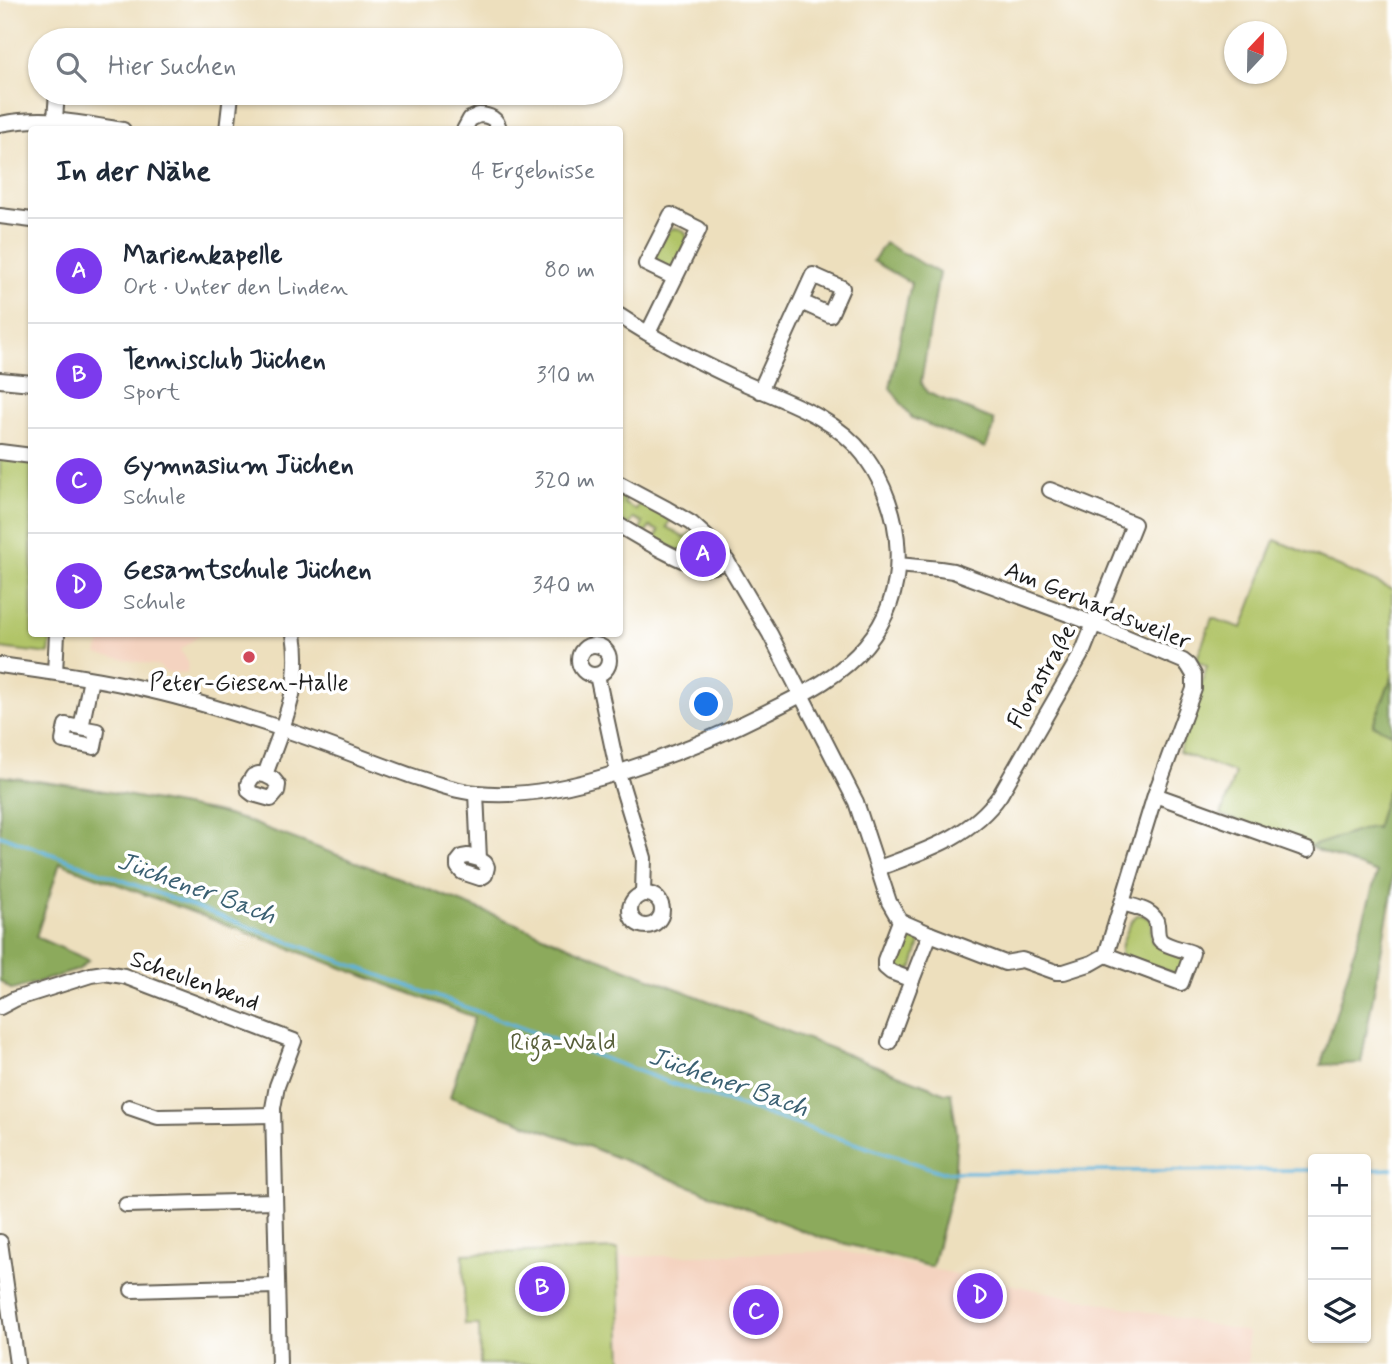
<!DOCTYPE html>
<html lang="de">
<meta charset="utf-8">
<style>
body{margin:0;font-family:Mynerve,sans-serif;background:#f2f2f3;color:#1f2937}
.controls{position:absolute;right:21px;bottom:21px;display:grid;overflow:hidden;border-radius:7px;box-shadow:0 2px 5px #0004}
.controls button{width:63px;height:63px;display:grid;place-items:center;padding:0;border:0;border-bottom:2px solid #e0e1e3;background:#fff;color:#1f2937;font:35px sans-serif}
.compass{position:absolute;left:1224px;top:21px;width:63px;height:63px;border-radius:50%;background:#fff;box-shadow:0 2px 5px #0004;rotate:22deg}
.you{position:absolute;left:707px;top:705px;width:24px;height:24px;margin:-18px;border:5px solid #fff;border-radius:50%;background:#1a73e8;box-shadow:0 0 0 10px #1a73e833}
.badge{display:grid;place-items:center;width:46px;height:46px;border-radius:50%;background:#7c3aed;color:#fff;font-size:23px;font-weight:700}
.pin{position:absolute;translate:-50% -50%;border:4px solid #fff;box-shadow:0 2px 7px #0006}
.list{margin:0;padding:0;list-style:none}
h2{display:flex;justify-content:space-between;align-items:center;height:91px;margin:0;padding:0 28px;font-size:30px}
h2 small{font-size:23px;font-weight:400;color:#747a83}
.list li{display:grid;grid-template-columns:46px 1fr auto;gap:21px;align-items:center;box-sizing:border-box;height:105px;padding:0 28px;border-top:2px solid #e0e1e3}
.list b{display:block;font-size:26px;white-space:nowrap}
.list p{margin:0;font-size:23px;white-space:nowrap;color:#747a83}
.list em{font-size:23px;font-style:normal;color:#747a83}
.icon{flex:none;width:38px;height:38px;fill:none;stroke:currentColor;stroke-width:2;stroke-linecap:round;stroke-linejoin:round}
.map{position:relative;flex:none;width:1392px;height:1364px;overflow:hidden}
.search{position:absolute;background:#fff;box-shadow:0 2px 5px #0004;left:28px;top:28px;width:595px;height:77px;display:flex;align-items:center;gap:18px;box-sizing:border-box;padding:0 24px;border-radius:38px;color:#747a83;font-size:26px}
.panel{position:absolute;background:#fff;box-shadow:0 2px 5px #0004;left:28px;top:126px;width:595px;height:511px;border-radius:7px}
.map>svg:first-child{display:block}
.built{fill:#f4d3c0}
.green{fill:#b1c467;stroke:#667042;stroke-width:2}
.forest{fill:#8caa5c;stroke:#54633c;stroke-width:2}
.lines{fill:none;stroke-linecap:round;stroke-linejoin:round}
.stream{stroke:#5fb3db;stroke-width:3.5}
.street-casing{stroke:#656054;stroke-width:18}
.street{stroke:#fff;stroke-width:14}
.poi-dot{fill:#d1495b;stroke:#fff;stroke-width:2.5}
.labels{text-anchor:middle;stroke-width:7;stroke-linejoin:round;paint-order:stroke}
.street-label{font-size:24px;fill:#1c1c1c;stroke:#fff}
.poi-label{font-size:24px;fill:#1c1c1c;stroke:#fff}
.park-label{font-size:24px;fill:#585f3a;stroke:#fff}
.water-label{font-size:26px;font-style:italic;fill:#3a6072;stroke:#fff}
</style>
<div class="map">
<svg width="1392" height="1364" viewBox="0 0 1392 1364">
<rect width="100%" height="100%" fill="#fff"/>
<filter id="ink" filterUnits="userSpaceOnUse"><feTurbulence type="fractalNoise" baseFrequency=".0143" numOctaves="2"/><feDisplacementMap in="SourceGraphic" scale="14" xChannelSelector="R" yChannelSelector="G"/><feConvolveMatrix kernelMatrix="1 2 1 2 8 2 1 2 1" color-interpolation-filters="sRGB"/></filter>
<filter id="wash" filterUnits="userSpaceOnUse"><feTurbulence type="fractalNoise" baseFrequency=".00686" numOctaves="4" result="noise"/><feDisplacementMap in="SourceGraphic" scale="28" xChannelSelector="R" yChannelSelector="G"/><feGaussianBlur stdDeviation="1.57" result="paint"/><feColorMatrix in="noise" values="0 0 0 0 0 0 0 0 0 0 0 0 0 0 0 0 0 1.4 0 .05"/><feComposite in="paint" operator="in"/></filter>
<g filter="url(#wash)">
<rect width="100%" height="100%" fill="#eddfbd"/>
<g class="built">
<path d="M103,634h98l-21,16 8,11 -1,13 -22,-2 -6,-6 -62,-12z"/>
<path d="M841,1251l407,81v32h-625l-2,-107z"/>
</g>
<g class="green">
<path d="M674,228c25,3 7,25 1,37l-7,3 -11,-7 -2,-7 14,-24z"/>
<path d="M0,455l31,4 1,175h19l-2,20 -49,-6z"/>
<path d="M620,489l8,5 -4,9 12,7 5,-9 30,17 -4,9 18,11 6,-6 17,16 3,6 -3,5 -5,2 -12,-4 -36,-18 4,-8 -9,-4 -5,7 -6,-3 4,-8 -9,-5 -5,8 -9,-6z"/>
<path d="M1275,540l117,49v88l-19,47 19,9v44l-16,52 -5,-2 -62,20 -88,-32 14,-42 -56,-21 28,-86 -11,-5 16,-43 30,10z"/>
<path d="M1137,915h5l9,5 1,22 29,14c2,6 1,15 -5,18l-53,-17c-1,-1 -2,-3 -2,-5 -1,-8 10,-32 16,-37z"/>
<path d="M904,932h5l12,7 -8,28 -6,5 -16,-7 11,-32z"/>
<path d="M618,1249l4,115h-142l-1,-39h-14l-2,-71z"/>
</g>
<g class="forest">
<path d="M885,243l54,30 -18,110 7,10 7,3 59,24v8l-9,20 -73,-30 -22,-30 21,-105 -38,-22z"/>
<path d="M1392,677v56l-19,-8z"/>
<path d="M0,776l88,12 128,24 28,8 155,58 115,45 71,30 346,134 14,6h6l6,41 -3,49 -22,84 -116,-31 -226,-89 -140,-50 24,-80 -414,-154 -24,74 53,23 -11,10 -66,20 -12,-9z"/>
<path d="M1392,777v115l-31,171 -40,2 56,-192 -68,-26 62,-20 5,1z"/>
</g>
<g class="lines">
<g class="stream">
<path d="M0,835l668,247 274,90 371,-2"/>
<path d="M1366,1170l26,-1"/>
</g>
</g>
</g>
<g filter="url(#ink)">
<g class="lines">
<defs>
<g id="street">
<path d="M55,119l2,-26"/>
<path d="M0,124c45,-9 79,-1 123,6"/>
<path d="M227,130l4,-35"/>
<path d="M464,130l6,-11 9,-4c10,0 19,4 20,15"/>
<path d="M0,216l32,4"/>
<path d="M648,333l51,-104 -28,-14 -25,49 29,14"/>
<path d="M0,380l32,3"/>
<path d="M760,391l53,-116 29,13 -12,27 -29,-13"/>
<path d="M0,452l32,4"/>
<path d="M620,484l47,25 24,14 20,18 16,20 43,73 86,168 33,100 11,19 -15,39v7l6,5 21,8 -23,62"/>
<path d="M620,526c19,11 65,40 86,41 8,0 14,-3 21,-6"/>
<path d="M898,565l42,4 13,2 142,53 88,37 5,4 6,10v14l-39,106 -49,160 -14,8 -28,9h-8l-34,-12 -17,3 -75,-29"/>
<circle cx="594" cy="660" r="15"/>
<path d="M0,665c51,7 103,14 153,26 44,10 87,24 130,38 42,14 84,31 126,46 22,7 45,16 68,18 50,5 99,-7 146,-22 50,-16 97,-35 144,-59 36,-18 73,-35 99,-67 46,-55 39,-134 -2,-190 -32,-42 -88,-56 -133,-78 -38,-18 -76,-38 -111,-61"/>
<path d="M55,672l2,-38"/>
<path d="M597,675l21,98 26,85 -1,35"/>
<path d="M81,728l16,3 -3,16 -31,-6 3,-16 15,3 10,-49"/>
<path d="M265,775l8,4 5,6 -1,7 -6,7 -18,-5 -4,-3 -1,-7 5,-8 5,-2 7,1c17,-48 38,-89 29,-141"/>
<path d="M476,793l3,66 -11,-3 -6,1 -4,5v5l4,5 18,6 5,-3 2,-8 -2,-4 -6,-4"/>
<path d="M1155,795l153,55"/>
<path d="M879,868c45,-17 92,-31 121,-73l83,-144 51,-127 -84,-34"/>
<circle cx="646" cy="910" r="16"/>
<path d="M900,921l30,13 -18,46"/>
<path d="M1106,955l75,28 11,-30c-9,-4 -24,-6 -31,-12 -5,-5 -3,-10 -4,-16 -1,-15 -23,-18 -35,-22"/>
<path d="M0,1007l15,-8 76,-24 13,-2 20,3 170,65 -17,45 -4,22 6,256"/>
<path d="M129,1107l29,10 115,-2"/>
<path d="M126,1205l149,-4"/>
<path d="M0,1242l17,122"/>
<path d="M132,1290l145,-4"/>
</g>
</defs>
<use href="#street" class="street-casing"/>
<use href="#street" class="street"/>
</g>
</g>
<circle class="poi-dot" cx="249" cy="657" r="7"/>
<g class="labels">
<g class="street-label">
<text transform="translate(1098 605) rotate(22)" y="8">Am Gerhardsweiler</text>
<text transform="translate(1041 676) rotate(-61)" y="8">Florastraße</text>
<text transform="translate(195 980) rotate(20)" y="8">Scheulenbend</text>
</g>
<g class="poi-label">
<text x="249" y="690">Peter-Giesen-Halle</text>
</g>
<g class="park-label">
<text x="563" y="1050">Riga-Wald</text>
</g>
<g class="water-label">
<text transform="translate(197 887) rotate(20)" y="9">Jüchener Bach</text>
<text transform="translate(729 1081) rotate(19)" y="9">Jüchener Bach</text>
</g>
</g>
</svg>
<div class="controls">
<button>+</button>
<button>−</button>
<button><svg class="icon" aria-label="layers" viewBox="0 0 24 24"><path d="M12 4l9 5-9 5-9-5zM3 14l9 5 9-5"/></svg></button>
</div>
<svg class="compass" viewBox="-18 -18 36 36"><path d="M0-13l5 13h-10z" fill="#e53935"/><path d="M0 13l5-13h-10z" fill="#747a83"/></svg>
<div class="you"></div>
<div class="pin badge" style="left:703px;top:554px">A</div>
<div class="pin badge" style="left:542px;top:1289px">B</div>
<div class="pin badge" style="left:756px;top:1312px">C</div>
<div class="pin badge" style="left:980px;top:1296px">D</div>
<div class="search"><svg class="icon" aria-label="search" viewBox="0 0 24 24"><circle cx="10" cy="10" r="6"/><path d="M15 15l6 6"/></svg>Hier suchen</div>
<section class="panel">
<h2>In der Nähe<small>4 Ergebnisse</small></h2>
<ul class="list">
<li><span class="badge">A</span><div><b>Marienkapelle</b><p>Ort · Unter den Linden</p></div><em>80 m</em></li>
<li><span class="badge">B</span><div><b>Tennisclub Jüchen</b><p>Sport</p></div><em>310 m</em></li>
<li><span class="badge">C</span><div><b>Gymnasium Jüchen</b><p>Schule</p></div><em>320 m</em></li>
<li><span class="badge">D</span><div><b>Gesamtschule Jüchen</b><p>Schule</p></div><em>340 m</em></li>
</ul>
</section>
</div>
